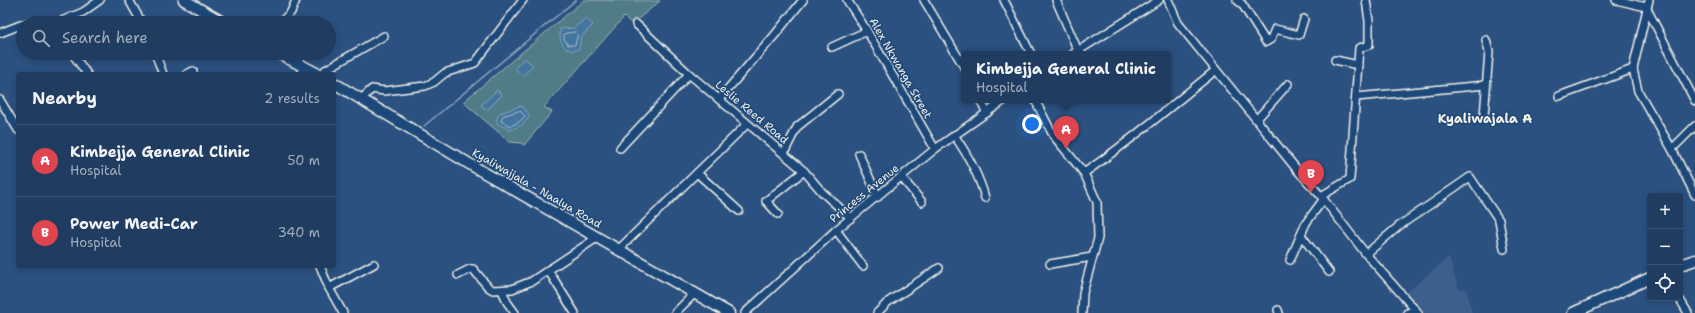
<!DOCTYPE html>
<meta charset="utf-8">
<style>
body{margin:0;font-family:"Shantell Sans",sans-serif;background:#284467;color:#f1f3f6}
.controls{position:absolute;right:12px;bottom:12px;display:grid;overflow:hidden;border-radius:4px;box-shadow:0 2px 6px #0003}
.controls button{width:36px;height:36px;display:grid;place-items:center;padding:0;border:0;border-bottom:1px solid #3d5676;background:#203d61;color:#f1f3f6;font:20px sans-serif}
.you{position:absolute;left:1032px;top:124px;width:14px;height:14px;margin:-10px;border:3px solid #fff;border-radius:50%;background:#1a73e8;box-shadow:0 0 0 6px #1a73e833}
.badge{display:grid;place-items:center;width:26px;height:26px;border-radius:50%;background:#90b9f0;color:#fff;font-size:13px;font-weight:700}
.pin{position:absolute;translate:-50% -33px;filter:drop-shadow(0 1px 2px #0008)}
.pin::after{content:'';position:absolute;top:21px;width:14px;height:12px;background:inherit;clip-path:polygon(0 0,100% 0,50% 100%)}
.popup{position:absolute;left:961px;top:51px;width:210px;height:52px;box-sizing:border-box;display:grid;place-content:center;border-radius:4px;background:#203d61;filter:drop-shadow(0 1px 3px #0005);font-size:13px;white-space:nowrap;color:#a2aebd}
.popup b{font-size:15px;color:#f1f3f6}
.popup::after{content:'';position:absolute;left:50%;top:100%;margin-left:-8px;border:8px solid transparent;border-top-color:#203d61}
.list{margin:0;padding:0;list-style:none}
h2{display:flex;justify-content:space-between;align-items:center;height:52px;margin:0;padding:0 16px;font-size:17px}
h2 small{font-size:13px;font-weight:400;color:#a2aebd}
.list li{display:grid;grid-template-columns:26px 1fr auto;gap:12px;align-items:center;box-sizing:border-box;height:72px;padding:0 16px;border-top:1px solid #3d5676}
.list b{display:block;font-size:15px;white-space:nowrap}
.list p{margin:0;font-size:13px;white-space:nowrap;color:#a2aebd}
.list em{font-size:13px;font-style:normal;color:#a2aebd}
.icon{flex:none;width:22px;height:22px;fill:none;stroke:currentColor;stroke-width:2;stroke-linecap:round;stroke-linejoin:round}
.map{position:relative;flex:none;width:1695px;height:313px;overflow:hidden}
.search{position:absolute;background:#203d61;box-shadow:0 2px 6px #0003;left:16px;top:16px;width:320px;height:44px;display:flex;align-items:center;gap:10px;box-sizing:border-box;padding:0 14px;border-radius:22px;color:#a2aebd;font-size:15px}
.panel{position:absolute;background:#203d61;box-shadow:0 2px 6px #0003;left:16px;top:72px;width:320px;height:196px;border-radius:4px}
.map>svg:first-child{display:block}
.built{fill:#3e5e8c}
.green{fill:#4f7c86;stroke:#a2b6b7}
.water{fill:#43749f;stroke:#8aa6bc}
.lines{fill:none;stroke-linecap:round;stroke-linejoin:round}
.shore{stroke:#adbfcb;stroke-width:1}
.stream{stroke:#8aa6bc;stroke-width:1.5}
.street-casing{stroke:#f4f1e8;stroke-width:10}
.secondary-casing{stroke:#f4f1e8;stroke-width:13}
.street{stroke:#1f4a7a;stroke-width:7}
.secondary{stroke:#1f4a7a;stroke-width:10}
.labels{text-anchor:middle;stroke-width:3.5;stroke-linejoin:round;paint-order:stroke}
.street-label{font-size:11px;fill:#f4f1e8;stroke:#1f4a7a}
.quarter-label{font-size:13px;font-weight:bold;fill:#f4f1e8;stroke:#1f4a7a}
</style>
<div class="map">
<svg width="1695" height="313" viewBox="0 0 1695 313">
<rect width="100%" height="100%" fill="#2b5181"/>
<filter id="ink" filterUnits="userSpaceOnUse"><feTurbulence type="fractalNoise" baseFrequency=".025" numOctaves="2"/><feDisplacementMap in="SourceGraphic" scale="8" xChannelSelector="R" yChannelSelector="G"/><feConvolveMatrix kernelMatrix="1 2 1 2 8 2 1 2 1" color-interpolation-filters="sRGB"/></filter>
<g filter="url(#ink)">
<path class="built" d="M1449,257l10,33 7,-2 6,25h-52l-15,-19z"/>
<path class="green" d="M584,0l76,1 -28,23 -8,-7 -80,90 8,5 -28,33 -3,-2 -11,-1 -47,-40z"/>
<g class="water">
<path d="M586,18l7,7 -12,12 -2,12c-15,5 -20,-7 -19,-20l14,-1z"/>
<path d="M524,58l9,7 -10,11 -8,-8z"/>
<path d="M497,90l5,5 -15,15 -6,-5z"/>
<path d="M520,106l3,1 7,9 -8,9 -12,5 -12,-6 -2,-4 4,-7z"/>
</g>
<g class="lines">
<g class="shore">
<path d="M576,32l2,2 -3,11h-7l-4,-6v-5z"/>
<path d="M520,111l5,5 -6,6 -9,4 -9,-5 2,-5z"/>
</g>
<path class="stream" d="M424,126l152,-126"/>
<defs>
<g id="street">
<path d="M129,0l13,23"/>
<path d="M847,0l20,31 68,118"/>
<path d="M924,0l40,67"/>
<path d="M1004,0l27,54"/>
<path d="M1056,0l22,51"/>
<path d="M1168,0l10,23 120,148 23,25 45,58 52,59"/>
<path d="M1237,0l5,4 24,38 5,-3 4,-10 24,6 5,-16"/>
<path d="M1616,0l30,7 49,94"/>
<path d="M1649,0l-16,69 5,22 34,58 23,46"/>
<path d="M26,23l33,-1 24,-10 17,-12"/>
<path d="M280,23l11,-11 5,-12"/>
<path d="M636,24l53,50 115,97 19,22 28,25"/>
<path d="M0,33l23,-9"/>
<path d="M832,47l35,-16"/>
<path d="M72,53l15,21"/>
<path d="M155,53l8,21"/>
<path d="M1073,54l86,-54"/>
<path d="M1335,60l23,5"/>
<path d="M187,74l6,-3"/>
<path d="M301,74l4,-7"/>
<path d="M322,74l3,-4 59,-34"/>
<path d="M1559,96l74,-27"/>
<path d="M1356,97l130,-12"/>
<path d="M361,99l11,-10 12,2 41,-5 9,-4 11,-9 30,-10 48,-63"/>
<path d="M719,99l55,-63 29,-36"/>
<path d="M0,100l18,30"/>
<path d="M980,100l7,13"/>
<path d="M1035,100l18,35 31,38 13,29 1,36 -15,55 -1,20"/>
<path d="M1484,116l5,-64 -3,-12"/>
<path d="M1257,119l31,-35"/>
<path d="M954,135c14,20 25,40 31,63"/>
<path d="M620,148l69,-74"/>
<path d="M1672,149l23,-23"/>
<path d="M784,153l13,-26 41,-33"/>
<path d="M859,154l19,43"/>
<path d="M697,173l42,38"/>
<path d="M1084,173c46,-31 88,-68 132,-103"/>
<path d="M902,178l20,24"/>
<path d="M1321,196l29,-17 9,-131 10,-3v-24l-3,-21"/>
<path d="M778,214l-12,-13 38,-30"/>
<path d="M836,230l27,36"/>
<path d="M1301,235l28,37"/>
<path d="M619,249l128,-125"/>
<path d="M1366,254l33,-28 71,-49 29,43 5,29"/>
<path d="M1290,260l16,-37 17,-23"/>
<path d="M1050,264l42,-7"/>
<path d="M320,266l9,22 14,25"/>
<path d="M548,270l27,43"/>
<path d="M458,275l12,-6h3l15,18 5,3 19,-1 20,-8 66,-44"/>
<path d="M329,288l45,-24"/>
<path d="M502,290l5,12 8,11"/>
<path d="M1679,298l9,15"/>
<path d="M1278,310l1,3"/>
<path d="M675,313l20,-20"/>
<path d="M745,313l91,-83 99,-81 70,-49"/>
<path d="M877,313l11,-11 51,-34"/>
<path d="M1407,313l9,-3"/>
</g>
<g id="secondary">
<path d="M184,0l40,23"/>
<path d="M278,53l40,21"/>
<path d="M334,83l149,89 246,141"/>
<path d="M1680,265l15,-5"/>
<path d="M1573,313l77,-35"/>
</g>
</defs>
<use href="#street" class="street-casing"/>
<use href="#secondary" class="secondary-casing"/>
<use href="#street" class="street"/>
<use href="#secondary" class="secondary"/>
</g>
</g>
<g class="labels">
<g class="street-label">
<text transform="translate(901 68) rotate(60)" y="4">Alex Nkwanga Street</text>
<text transform="translate(752 112) rotate(40)" y="4">Leslie Reed Road</text>
<text transform="translate(537 188) rotate(30)" y="4">Kyaliwajjala - Naalya Road</text>
<text transform="translate(864 193) rotate(-39)" y="4">Princess Avenue</text>
</g>
<g class="quarter-label">
<text x="1485" y="123">Kyaliwajala A</text>
</g>
</g>
</svg>
<div class="controls">
<button>+</button>
<button>−</button>
<button><svg class="icon" aria-label="locate" viewBox="0 0 24 24"><circle cx="12" cy="12" r="6"/><path d="M12 2v4M12 18v4M2 12h4M18 12h4"/></svg></button>
</div>
<div class="you"></div>
<div class="pin badge" style="left:1066px;top:149px;background:#e0444e">A</div>
<div class="popup"><b>Kimbejja General Clinic</b>Hospital</div>
<div class="pin badge" style="left:1311px;top:193px;background:#e0444e">B</div>
<div class="search"><svg class="icon" aria-label="search" viewBox="0 0 24 24"><circle cx="10" cy="10" r="6"/><path d="M15 15l6 6"/></svg>Search here</div>
<section class="panel">
<h2>Nearby<small>2 results</small></h2>
<ul class="list">
<li><span class="badge" style="background:#e0444e">A</span><div><b>Kimbejja General Clinic</b><p>Hospital</p></div><em>50 m</em></li>
<li><span class="badge" style="background:#e0444e">B</span><div><b>Power Medi-Car</b><p>Hospital</p></div><em>340 m</em></li>
</ul>
</section>
</div>
